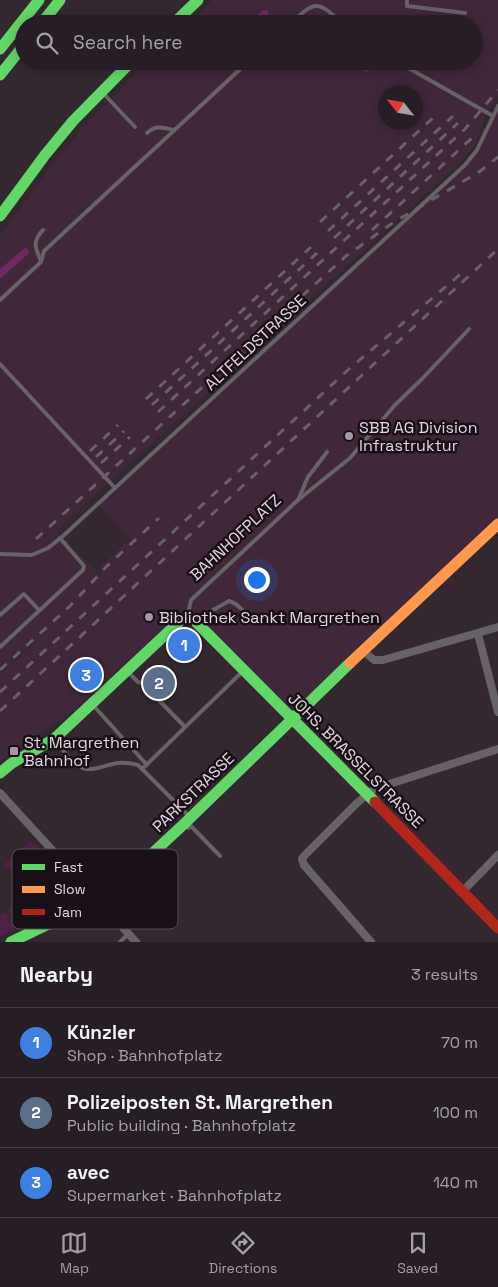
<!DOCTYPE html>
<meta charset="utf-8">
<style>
body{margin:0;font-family:"Space Grotesk",sans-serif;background:#2e272c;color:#f1f3f6}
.compass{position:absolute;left:378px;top:85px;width:45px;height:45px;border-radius:50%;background:#261e24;box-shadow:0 2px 12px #0003;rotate:301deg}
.you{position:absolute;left:256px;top:579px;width:18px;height:18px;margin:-12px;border:4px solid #fff;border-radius:50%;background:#1a73e8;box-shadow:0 0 0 8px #1a73e833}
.badge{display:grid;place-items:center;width:32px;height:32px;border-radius:50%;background:#a598a2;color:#fff;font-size:16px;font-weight:700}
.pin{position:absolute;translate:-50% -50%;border:2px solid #fff;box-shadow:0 1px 5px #0006}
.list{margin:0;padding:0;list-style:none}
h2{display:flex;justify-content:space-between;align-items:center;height:65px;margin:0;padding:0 20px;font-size:21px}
h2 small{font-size:16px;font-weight:400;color:#a4a2a6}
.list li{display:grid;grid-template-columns:32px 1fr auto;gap:15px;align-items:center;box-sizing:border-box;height:70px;padding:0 20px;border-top:1px solid #423c41}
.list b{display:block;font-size:19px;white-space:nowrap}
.list p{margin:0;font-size:16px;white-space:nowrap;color:#a4a2a6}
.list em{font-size:16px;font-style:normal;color:#a4a2a6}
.icon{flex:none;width:28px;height:28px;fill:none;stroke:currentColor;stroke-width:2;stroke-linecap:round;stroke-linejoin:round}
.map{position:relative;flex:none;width:498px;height:942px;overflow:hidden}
.search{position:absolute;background:#261e24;box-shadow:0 2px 12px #0003;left:15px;right:15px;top:15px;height:55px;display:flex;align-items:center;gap:12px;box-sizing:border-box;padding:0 18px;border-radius:28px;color:#a4a2a6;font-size:19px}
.sheet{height:275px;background:#261e24}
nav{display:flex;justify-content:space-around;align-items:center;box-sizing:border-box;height:70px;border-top:1px solid #423c41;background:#261e24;font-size:14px;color:#a4a2a6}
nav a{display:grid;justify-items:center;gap:2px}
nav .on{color:#a598a2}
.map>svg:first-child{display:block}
.built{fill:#40273a;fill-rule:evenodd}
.green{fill:#502046}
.water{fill:#6f2b61}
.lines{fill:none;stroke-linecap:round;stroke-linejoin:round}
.lane{stroke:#666265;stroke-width:4}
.street{stroke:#666265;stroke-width:8}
.fast{stroke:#63d668;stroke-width:11}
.slow{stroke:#ff974d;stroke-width:11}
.jam{stroke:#b3261e;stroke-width:11}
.rail{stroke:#696166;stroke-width:3;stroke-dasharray:9 9;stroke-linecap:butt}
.poi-dot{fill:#a598a2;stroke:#191017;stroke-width:2}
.labels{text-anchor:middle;stroke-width:5;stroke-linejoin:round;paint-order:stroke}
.street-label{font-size:16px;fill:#e3d5df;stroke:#191017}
.poi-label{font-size:16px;fill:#e3d5df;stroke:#191017;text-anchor:start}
.key{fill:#191017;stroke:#564b53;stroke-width:1}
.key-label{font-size:14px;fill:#e3d5df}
</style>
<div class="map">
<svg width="498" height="942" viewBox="0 0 498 942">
<rect width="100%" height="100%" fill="#332830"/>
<path class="built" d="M213,0h285v96l-13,20 -10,29 -14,17 -404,368 44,47v-11l29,-28 -33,-34 368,-339 12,-15 21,-44v418l-207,194 -103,-101 -4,-7 -110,100 -74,52v-87l49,-46 -49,42v-435l56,-76 28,-33 65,-66h325v-37h-286zM386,92h30v30h-30z"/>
<g class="green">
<path d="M31,841l46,48 -4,9 -53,28 -12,-15 8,-8 -4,-12 5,-18 -14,-8z"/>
<path d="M5,913l12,15 -17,8v-21z"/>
</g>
<g class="water">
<path d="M263,10l5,1 1,13h-20z"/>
<path d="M355,61h18l1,4 -6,7 -6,-3z"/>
<path d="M25,248l3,1 1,4 -29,26v-10z"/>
</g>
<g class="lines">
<g class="lane">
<path d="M407,0v6l58,7"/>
<path d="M290,24c26,-24 27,-24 53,0"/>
<path d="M396,61l97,55"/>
<path d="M103,93l32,34"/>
<path d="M147,133c10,-9 15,-5 27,-3"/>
<path d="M41,261c-6,-13 -9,-20 2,-31"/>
<path d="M0,300l41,-38 3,-11 205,-190"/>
<path d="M0,364l115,124"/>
<path d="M298,500l52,-42 45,-53 27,-26 47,-50"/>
<path d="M0,554l32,1 16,-7 15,-12 402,-371 12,-15 21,-44"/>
<path d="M0,615l24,-21 15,16"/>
<path d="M188,615l3,-15 107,-100 10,-23 19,-25"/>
<path d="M201,626l12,-16 16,-9c9,3 20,13 19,22"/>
<path d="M0,647l83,-77 1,-4 -24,-28"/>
<path d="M128,672l10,10 4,1 43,44"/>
<path d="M92,704l55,61"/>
<path d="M54,740c8,9 18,23 29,28 11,4 24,-4 35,-5 7,-1 13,0 20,2l51,51"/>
<path d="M142,769l101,-98"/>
<path d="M188,828l3,-2 29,30"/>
<path d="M120,942l8,-8"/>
</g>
<g class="street">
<path d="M478,634l20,78"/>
<path d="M362,650l12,10h9l115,-33"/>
<path d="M0,793l136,149"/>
<path d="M462,892l36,-37"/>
<path d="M371,942l-67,-77 -2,-6 2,-3 53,-53 17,-14 124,-40"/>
</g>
<g class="fast">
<path d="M41,24l19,-24"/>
<path d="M173,24l25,-24"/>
<path d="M0,49l39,-49"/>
<path d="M0,75l24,-30"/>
<path d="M0,216l45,-61 28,-34 59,-60"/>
<path d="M0,773l12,-10 42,-24 128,-120 6,-2 5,2 182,183"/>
<path d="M11,942l71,-34 18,-6 84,-78 166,-161"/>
</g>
<path class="slow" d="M350,663l148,-139"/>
<path class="jam" d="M375,802l123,126"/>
<g class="rail">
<path d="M320,222l115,-106"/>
<path d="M372,230l101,-93"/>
<path d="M328,231l125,-115"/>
<path d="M334,238l124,-115"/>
<path d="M146,399l165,-152"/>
<path d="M152,405l165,-152"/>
<path d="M158,412l307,-283 33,-39"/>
<path d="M90,451l28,-26"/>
<path d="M96,457l28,-26"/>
<path d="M101,463l29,-26"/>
<path d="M36,539l310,-283 48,-34 85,-50 19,-15"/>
<path d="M0,670l70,-64 37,-40 52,-48"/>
<path d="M0,692l349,-323 114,-97"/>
<path d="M0,711l498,-462"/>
</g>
</g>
<g class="poi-dot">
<circle cx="349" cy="436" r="5"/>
<circle cx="149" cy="617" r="5"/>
<rect x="9" y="746" width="10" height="10" rx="2.5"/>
</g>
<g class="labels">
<g class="street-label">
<text transform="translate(255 342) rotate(-43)" y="6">ALTFELDSTRASSE</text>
<text transform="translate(235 537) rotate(-43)" y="6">BAHNHOFPLATZ</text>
<text transform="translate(356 760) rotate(45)" y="6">JOHS. BRASSELSTRASSE</text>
<text transform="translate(193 792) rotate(-44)" y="6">PARKSTRASSE</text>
</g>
<g class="poi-label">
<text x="359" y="433">SBB AG Division<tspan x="359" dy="18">Infrastruktur</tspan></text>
<text x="159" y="623">Bibliothek Sankt Margrethen</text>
<text x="24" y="748">St. Margrethen<tspan x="24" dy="18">Bahnhof</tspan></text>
</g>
</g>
<rect x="12" y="849" width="166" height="80" rx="8" class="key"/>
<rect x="22" y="864" width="23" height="6" fill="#63d668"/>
<rect x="22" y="886" width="23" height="7" fill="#ff974d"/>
<rect x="22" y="909" width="23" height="6" fill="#b3261e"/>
<g class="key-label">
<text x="54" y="872">Fast</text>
<text x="54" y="894">Slow</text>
<text x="54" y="917">Jam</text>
</g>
</svg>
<svg class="compass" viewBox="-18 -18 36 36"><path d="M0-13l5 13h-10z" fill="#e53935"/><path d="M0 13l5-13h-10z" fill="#a4a2a6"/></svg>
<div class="you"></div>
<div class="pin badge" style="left:184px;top:645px;background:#3f7fe0">1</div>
<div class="pin badge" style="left:159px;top:683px;background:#5c6f8a">2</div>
<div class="pin badge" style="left:86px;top:675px;background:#3f7fe0">3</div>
<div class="search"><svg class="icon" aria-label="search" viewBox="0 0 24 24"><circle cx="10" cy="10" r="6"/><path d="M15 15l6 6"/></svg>Search here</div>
</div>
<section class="sheet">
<h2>Nearby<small>3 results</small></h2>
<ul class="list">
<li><span class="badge" style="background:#3f7fe0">1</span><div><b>Künzler</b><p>Shop · Bahnhofplatz</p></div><em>70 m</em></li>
<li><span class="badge" style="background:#5c6f8a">2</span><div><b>Polizeiposten St. Margrethen</b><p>Public building · Bahnhofplatz</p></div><em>100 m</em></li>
<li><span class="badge" style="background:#3f7fe0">3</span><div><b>avec</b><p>Supermarket · Bahnhofplatz</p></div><em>140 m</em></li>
</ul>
</section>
<nav>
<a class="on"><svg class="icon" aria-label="map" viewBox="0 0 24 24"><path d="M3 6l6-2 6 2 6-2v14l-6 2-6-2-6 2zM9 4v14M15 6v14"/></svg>Map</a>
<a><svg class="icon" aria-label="directions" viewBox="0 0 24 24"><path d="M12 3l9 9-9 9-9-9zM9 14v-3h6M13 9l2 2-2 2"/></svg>Directions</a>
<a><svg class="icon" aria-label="saved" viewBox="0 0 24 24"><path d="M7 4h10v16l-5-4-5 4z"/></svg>Saved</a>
</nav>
